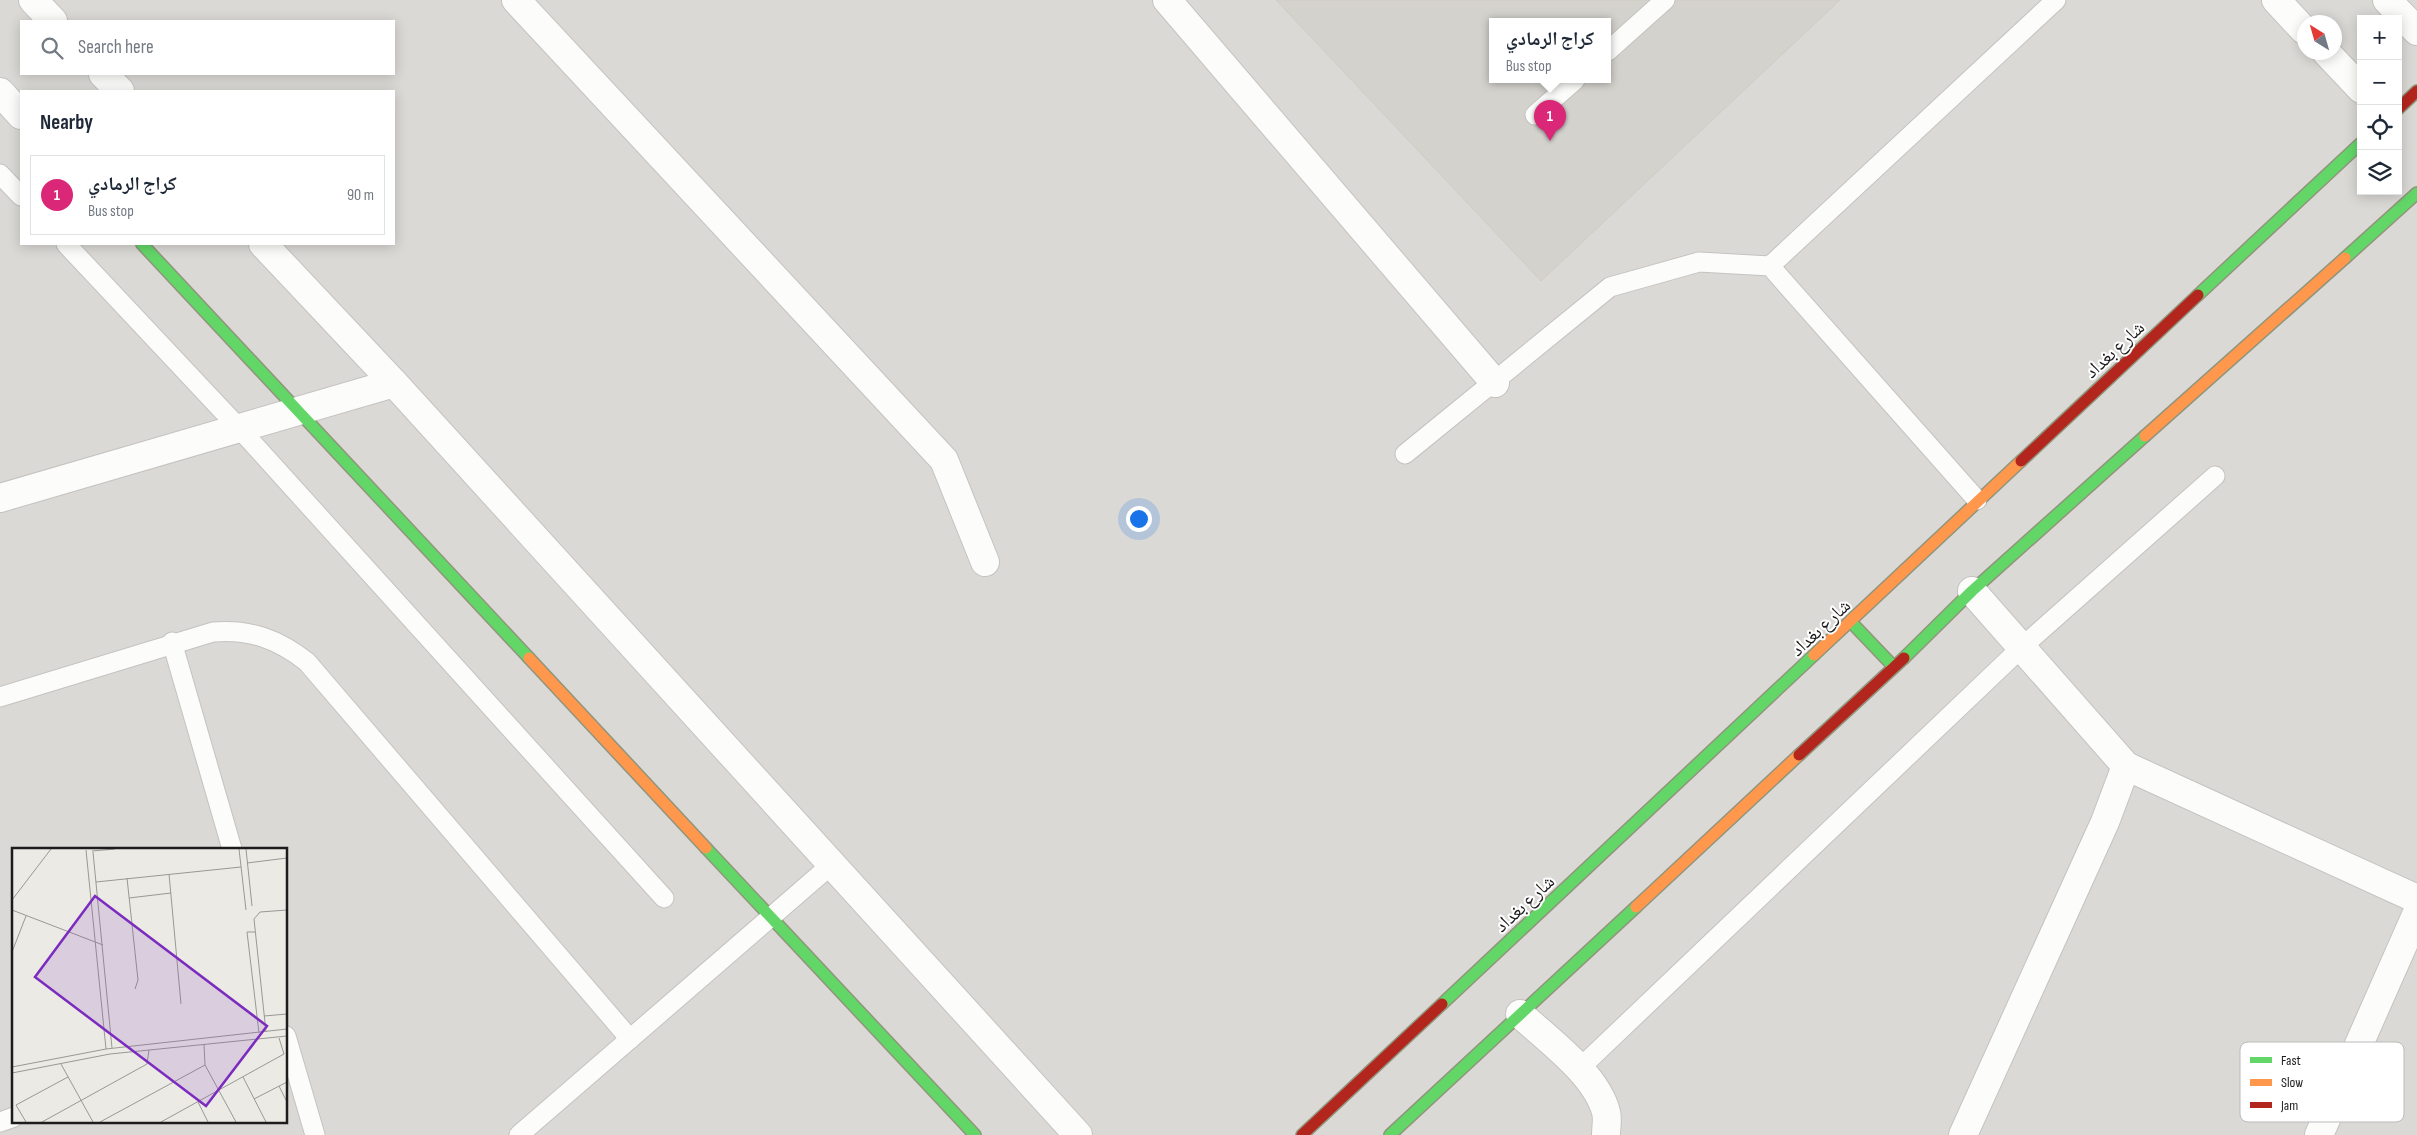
<!DOCTYPE html>
<meta charset="utf-8">
<style>
body{margin:0;font-family:"Sofia Sans Condensed","Noto Naskh Arabic",sans-serif;background:#f6f6f7;color:#1f2937}
.controls{position:absolute;right:15px;top:15px;display:grid;overflow:hidden;border-radius:0px;box-shadow:0 2px 12px #0003}
.controls button{width:45px;height:45px;display:grid;place-items:center;padding:0;border:0;border-bottom:1px solid #e0e1e3;background:#fff;color:#1f2937;font:25px sans-serif}
.compass{position:absolute;left:2297px;top:15px;width:45px;height:45px;border-radius:50%;background:#fff;box-shadow:0 2px 12px #0003;rotate:323deg}
.you{position:absolute;left:1138px;top:518px;width:18px;height:18px;margin:-12px;border:4px solid #fff;border-radius:50%;background:#1a73e8;box-shadow:0 0 0 8px #1a73e833}
.badge{display:grid;place-items:center;width:32px;height:32px;border-radius:50%;background:#db2777;color:#fff;font-size:16px;font-weight:700}
.pin{position:absolute;translate:-50% -41px;filter:drop-shadow(0 1px 2px #0008)}
.pin::after{content:'';position:absolute;top:26px;width:18px;height:15px;background:inherit;clip-path:polygon(0 0,100% 0,50% 100%)}
.popup{position:absolute;left:1489px;top:18px;width:122px;height:65px;box-sizing:border-box;display:grid;place-content:center;border-radius:0px;background:#fff;filter:drop-shadow(0 1px 4px #0005);font-size:16px;white-space:nowrap;color:#747a83}
.popup b{font-size:19px;color:#1f2937}
.popup::after{content:'';position:absolute;left:50%;top:100%;margin-left:-10px;border:10px solid transparent;border-top-color:#fff}
.list{margin:0;padding:0;list-style:none}
h2{display:flex;justify-content:space-between;align-items:center;height:65px;margin:0;padding:0 20px;font-size:21px}
h2 small{font-size:16px;font-weight:400;color:#747a83}
.list li{display:grid;grid-template-columns:32px 1fr auto;gap:15px;align-items:center;box-sizing:border-box;height:80px;margin:0 10px 10px;padding:0 10px;border:1px solid #e0e1e3;border-radius:0px}
.list b{display:block;font-size:19px;white-space:nowrap}
.list p{margin:0;font-size:16px;white-space:nowrap;color:#747a83}
.list em{font-size:16px;font-style:normal;color:#747a83}
.icon{flex:none;width:28px;height:28px;fill:none;stroke:currentColor;stroke-width:2;stroke-linecap:round;stroke-linejoin:round}
.map{position:relative;flex:none;width:2417px;height:1135px;overflow:hidden}
.search{position:absolute;background:#fff;box-shadow:0 2px 12px #0003;left:20px;top:20px;width:375px;height:55px;display:flex;align-items:center;gap:12px;box-sizing:border-box;padding:0 18px;border-radius:0px;color:#747a83;font-size:19px}
.panel{position:absolute;background:#fff;box-shadow:0 2px 12px #0003;left:20px;top:90px;width:375px;height:155px;border-radius:0px}
.map>svg:first-child{display:block}
.residential{fill:#dbd9d6;fill-rule:evenodd}
.building{fill:#d4d2cd;stroke:#cfccc5;fill-rule:evenodd}
.lines{fill:none;stroke-linecap:round;stroke-linejoin:round}
.lane-casing{stroke:#c4c3c0;stroke-width:21}
.street-casing{stroke:#c4c3c0;stroke-width:30}
.fast-casing{stroke:#90957c;stroke-width:14}
.slow-casing{stroke:#90957c;stroke-width:14}
.jam-casing{stroke:#90957c;stroke-width:14}
.lane{stroke:#fcfcfb;stroke-width:19}
.street{stroke:#fcfcfb;stroke-width:28}
.fast{stroke:#63d668;stroke-width:11}
.slow{stroke:#ff974d;stroke-width:11}
.jam{stroke:#b3261e;stroke-width:11}
.labels{text-anchor:middle;stroke-width:4;stroke-linejoin:round;paint-order:stroke}
.street-label{font-size:19px;fill:#1c1c1c;stroke:#fff}
.inset-road{fill:none;stroke:#999894;stroke-width:1}
.view{fill:#7b2cbf;fill-opacity:0.15;stroke:#7b2cbf;stroke-width:2.5}
.inset-edge{fill:none;stroke:#1c1c1c;stroke-width:2.5}
.key{fill:#fff;stroke:#bbb;stroke-width:1}
.key-label{font-size:14px;fill:#1c1c1c}
</style>
<div class="map">
<svg width="2417" height="1135" viewBox="0 0 2417 1135">
<rect width="100%" height="100%" fill="#eceae4"/>
<path class="residential" d="M0,0h2417v1135h-2417zM2361,19h37v172h-37zM21,21h373v53h-373zM1492,22h116v58h-116zM2304,22h30v30h-30zM21,91h373v153h-373zM14,849h272v272h-272z"/>
<path class="building" d="M1276,0h564l-299,281zM1492,22h116v58h-116z"/>
<g class="lines">
<defs>
<g id="lane">
<path d="M1608,51l57,-51"/>
<path d="M1535,115l40,-35"/>
<path d="M0,174l21,22"/>
<path d="M66,244l172,183 426,471"/>
<path d="M1770,266l286,-266"/>
<path d="M1405,454l205,-167 89,-25 71,4 207,234"/>
<path d="M172,642l60,207"/>
<path d="M0,697l213,-65c37,-3 65,7 94,30l323,377"/>
<path d="M286,1036l29,99"/>
<path d="M1579,1069l443,-422 193,-171"/>
<path d="M0,1122l14,-5"/>
<path d="M519,1135l312,-270"/>
</g>
<g id="street">
<path d="M33,0l20,21"/>
<path d="M516,0l428,460 41,102"/>
<path d="M1167,0l328,383"/>
<path d="M2276,0l28,30"/>
<path d="M2387,0l30,31"/>
<path d="M2326,52l35,37"/>
<path d="M103,74l17,17"/>
<path d="M0,92l21,23"/>
<path d="M263,244l131,139 684,752"/>
<path d="M0,498l394,-115"/>
<path d="M2126,766l291,133"/>
<path d="M1520,1014c28,26 76,60 86,98 2,7 0,16 0,23"/>
<path d="M1963,1135l142,-313 21,-56 -154,-175"/>
<path d="M2319,1135l98,-222"/>
</g>
<g id="fast">
<path d="M142,244l387,414"/>
<path d="M2345,258l72,-65"/>
<path d="M2198,295l163,-152"/>
<path d="M1851,622l43,45"/>
<path d="M1904,658l68,-67 173,-155"/>
<path d="M706,848l269,287"/>
<path d="M1442,1004l372,-349"/>
<path d="M1390,1135l246,-228"/>
</g>
<g id="slow">
<path d="M2145,436l200,-178"/>
<path d="M1814,655l207,-194"/>
<path d="M529,658l177,190"/>
<path d="M1636,907l163,-152"/>
</g>
<g id="jam">
<path d="M2398,109l19,-18"/>
<path d="M2021,461l177,-166"/>
<path d="M1799,755l105,-97"/>
<path d="M1302,1135l140,-131"/>
</g>
</defs>
<use href="#lane" class="lane-casing"/>
<use href="#street" class="street-casing"/>
<use href="#fast" class="fast-casing"/>
<use href="#slow" class="slow-casing"/>
<use href="#jam" class="jam-casing"/>
<use href="#lane" class="lane"/>
<use href="#street" class="street"/>
<use href="#fast" class="fast"/>
<use href="#slow" class="slow"/>
<use href="#jam" class="jam"/>
</g>
<g class="labels">
<g class="street-label">
<text transform="translate(2114 349) rotate(-43)" y="7">شارع بغداد</text>
<text transform="translate(1820 627) rotate(-43)" y="7">شارع بغداد</text>
<text transform="translate(1524 903) rotate(-43)" y="7">شارع بغداد</text>
</g>
</g>
<g transform="translate(12 848)">
<rect width="275" height="275" fill="#eceae4"/>
<path class="inset-road" d="M227,1l7,61M234,1l6,57M74,2l20,199M80,3l23,-2M81,4l19,196M235,15l40,-5M157,26l12,130M115,30l11,102 -3,9M84,34l145,-15M117,50l42,-5M0,52l39,-51M0,62l91,35M243,84h-8l12,101M0,104l14,-36M252,168l23,-2M254,184l-12,-113 6,-7 27,-2M49,216l32,58M193,217l31,57M0,219l94,-18 181,-20M0,225l98,-19 177,-18M231,229l23,45M267,238l8,16M242,251l33,-17M186,254l10,20M14,274l-10,-17 52,-28M30,274l105,-58 2,-14M88,274l105,-57 -1,-21M149,274l123,-68 -5,-16"/>
<path class="view" d="M83,48l172,130 -61,80 -171,-129z"/>
<rect width="275" height="275" class="inset-edge"/>
</g>
<rect x="2240" y="1042" width="164" height="80" rx="8" class="key"/>
<rect x="2250" y="1057" width="22" height="6" fill="#63d668"/>
<rect x="2250" y="1079" width="22" height="7" fill="#ff974d"/>
<rect x="2250" y="1102" width="22" height="6" fill="#b3261e"/>
<g class="key-label">
<text x="2281" y="1065">Fast</text>
<text x="2281" y="1087">Slow</text>
<text x="2281" y="1110">Jam</text>
</g>
</svg>
<div class="controls">
<button>+</button>
<button>−</button>
<button><svg class="icon" aria-label="locate" viewBox="0 0 24 24"><circle cx="12" cy="12" r="6"/><path d="M12 2v4M12 18v4M2 12h4M18 12h4"/></svg></button>
<button><svg class="icon" aria-label="layers" viewBox="0 0 24 24"><path d="M12 4l9 5-9 5-9-5zM3 14l9 5 9-5"/></svg></button>
</div>
<svg class="compass" viewBox="-18 -18 36 36"><path d="M0-13l5 13h-10z" fill="#e53935"/><path d="M0 13l5-13h-10z" fill="#747a83"/></svg>
<div class="you"></div>
<div class="pin badge" style="left:1550px;top:141px">1</div>
<div class="popup"><b>كراج الرمادي</b>Bus stop</div>
<div class="search"><svg class="icon" aria-label="search" viewBox="0 0 24 24"><circle cx="10" cy="10" r="6"/><path d="M15 15l6 6"/></svg>Search here</div>
<section class="panel">
<h2>Nearby<small></small></h2>
<ul class="list">
<li><span class="badge">1</span><div><b>كراج الرمادي</b><p>Bus stop</p></div><em>90 m</em></li>
</ul>
</section>
</div>
